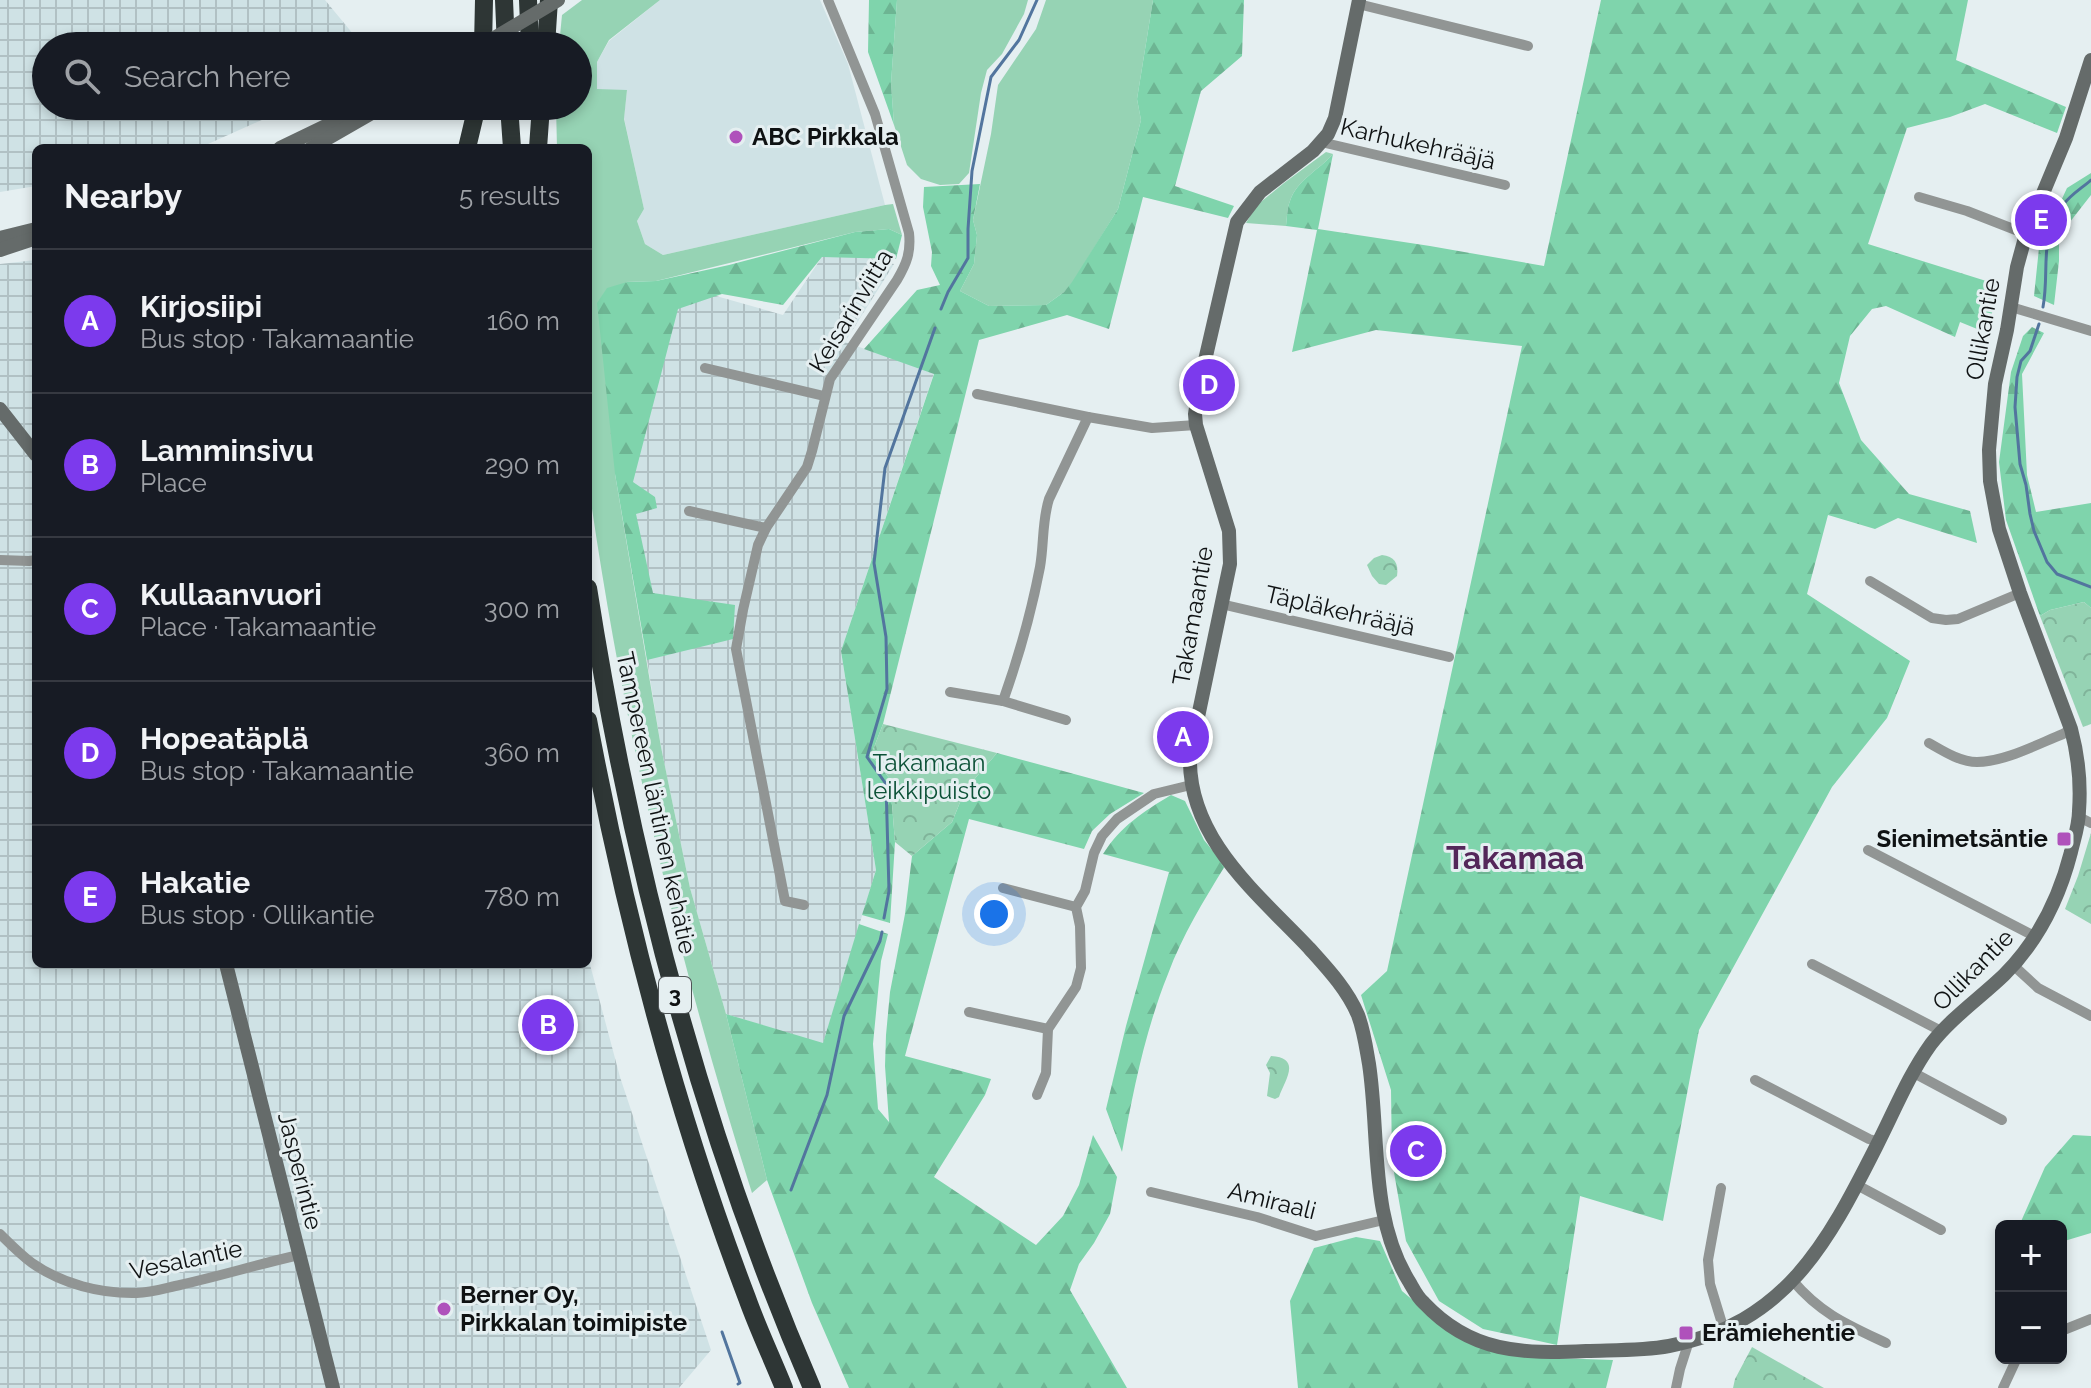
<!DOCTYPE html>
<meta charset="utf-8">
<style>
body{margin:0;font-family:Raleway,sans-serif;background:#20242c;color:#f1f3f6}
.controls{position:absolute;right:24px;bottom:24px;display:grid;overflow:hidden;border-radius:12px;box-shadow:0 4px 12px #0003}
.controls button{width:72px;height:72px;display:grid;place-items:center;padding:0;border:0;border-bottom:2px solid #363941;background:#171b24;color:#f1f3f6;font:40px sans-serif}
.you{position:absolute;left:994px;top:914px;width:28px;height:28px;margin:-20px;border:6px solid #fff;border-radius:50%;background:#1a73e8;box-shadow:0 0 0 12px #1a73e833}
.badge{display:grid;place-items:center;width:52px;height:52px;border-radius:50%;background:#7c3aed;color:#fff;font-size:26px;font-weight:700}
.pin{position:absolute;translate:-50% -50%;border:4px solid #fff;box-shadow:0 2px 8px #0006}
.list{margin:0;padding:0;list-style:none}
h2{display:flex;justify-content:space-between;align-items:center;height:104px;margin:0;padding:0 32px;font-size:34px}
h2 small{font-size:26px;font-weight:400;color:#9ea1a6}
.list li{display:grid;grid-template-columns:52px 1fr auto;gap:24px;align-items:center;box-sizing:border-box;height:144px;padding:0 32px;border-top:2px solid #363941}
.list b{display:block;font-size:30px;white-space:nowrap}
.list p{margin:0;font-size:26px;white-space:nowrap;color:#9ea1a6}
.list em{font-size:26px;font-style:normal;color:#9ea1a6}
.icon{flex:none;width:44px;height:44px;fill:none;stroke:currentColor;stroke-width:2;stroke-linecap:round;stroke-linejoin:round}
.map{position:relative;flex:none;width:2091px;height:1388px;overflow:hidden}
.search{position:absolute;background:#171b24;box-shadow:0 4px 12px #0003;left:32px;top:32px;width:560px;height:88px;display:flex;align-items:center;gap:20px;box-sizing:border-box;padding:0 28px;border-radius:44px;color:#9ea1a6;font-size:30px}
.panel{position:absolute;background:#171b24;box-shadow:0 4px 12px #0003;left:32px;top:144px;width:560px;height:824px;border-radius:12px}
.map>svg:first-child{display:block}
.built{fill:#cfe2e5}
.industrial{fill:url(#industrial-grid)}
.green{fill:#96d3b4}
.forest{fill:url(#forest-firs)}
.park{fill:url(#park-crowns)}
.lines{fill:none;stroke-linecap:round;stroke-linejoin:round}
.stream{stroke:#52759e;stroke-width:3}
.street{stroke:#919594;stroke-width:10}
.secondary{stroke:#656b6a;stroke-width:14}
.highway{stroke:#2e3635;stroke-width:18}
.secondary-bridge{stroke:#656b6a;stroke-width:14}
.poi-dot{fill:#af51bb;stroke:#e5eff1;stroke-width:3}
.labels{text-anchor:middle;stroke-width:6;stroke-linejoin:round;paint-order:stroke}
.shield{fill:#e5eff1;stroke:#4f5456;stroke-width:2}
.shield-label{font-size:22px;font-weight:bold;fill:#0f1213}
.poi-label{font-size:24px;font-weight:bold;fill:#0f1213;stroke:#e5eff1;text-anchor:start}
.street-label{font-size:24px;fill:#0f1213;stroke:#e5eff1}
.park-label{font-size:24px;fill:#0c5137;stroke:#e5eff1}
.district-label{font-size:32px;font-weight:bold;fill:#54275a;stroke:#e5eff1}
</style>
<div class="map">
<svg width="2091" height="1388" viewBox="0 0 2091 1388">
<defs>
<pattern id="industrial-grid" width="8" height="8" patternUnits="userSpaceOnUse" patternTransform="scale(2)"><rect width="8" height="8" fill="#cfe2e5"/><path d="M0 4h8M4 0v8" fill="none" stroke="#b1c1c4"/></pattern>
<pattern id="forest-firs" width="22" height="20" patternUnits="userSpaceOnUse" patternTransform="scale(2)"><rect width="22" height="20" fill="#7fd4ac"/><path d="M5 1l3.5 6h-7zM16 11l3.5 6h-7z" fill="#6db593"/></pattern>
<pattern id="park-crowns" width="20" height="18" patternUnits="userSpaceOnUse" patternTransform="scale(2)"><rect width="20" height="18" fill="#96d3b4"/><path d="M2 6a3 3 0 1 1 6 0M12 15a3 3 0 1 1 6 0" fill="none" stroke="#80b49a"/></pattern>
</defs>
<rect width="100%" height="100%" fill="#e5eff1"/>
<path class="built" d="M660,0h160l28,64 37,141 -222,50 -18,-11 -8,-23 7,-12 -20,-91 3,-28h-30v-28l12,-21z"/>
<g class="industrial">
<path d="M0,0h325l38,46h-317v60h247l-94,42h-163v38l-36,6z"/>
<path d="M828,248l66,16 -49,78 89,31 -93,278 35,219 -53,174 -97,-30 -36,-126 -29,-141 -14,-87 -20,-174 50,-201 106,30z"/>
<path d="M36,260v704h552v-7l32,120 91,273 -32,38h-679v-1124z"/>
</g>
<g class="green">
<path d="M582,0h78l-51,40 -12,22v27l30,1 -3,29 20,90 -7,12 8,23 18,11 222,-50 8,-1 9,31 -13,-6 -34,3 -199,49 -30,1 -11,192 46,273 29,141 36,126 41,166 -15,13c-74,-232 -130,-470 -164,-712v-333h-31l-1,-42h22v-60h-19l3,-31z"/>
<path d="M897,0h131l-4,14 -22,40 -15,16 -6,23 -12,80 -10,11 -19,1 -19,-6 -14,-14 -13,-40 -3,-42z"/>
<path d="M1046,0h107l-16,99 4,21 -23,89 -45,73 -9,10 -18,13 -57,1 -29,-15 14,-27 3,-29 -4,-15 18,-86 7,-49 38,-56z"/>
<path d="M1326,152l7,2c-14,16 -36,26 -43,47 -3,7 -3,17 -4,25l-40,-3 10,-17 28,-23z"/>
</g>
<g class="forest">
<path d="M869,0h28l-6,83 3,42 -26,-73z"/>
<path d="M1153,0h91l-2,56 -41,35 -26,95 59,20 -6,12 -85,-21 -34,132 -42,-14 -88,25 -96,384 -12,31 19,24 5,63 -5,81 -28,-8 14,-45 -35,-219 93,-277 -70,-25 53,-59 23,-5 -9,-19 1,-14 -9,-45 1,-20 56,-3 -7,36 4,15 -3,29 -14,27 29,15 57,-1 18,-13 8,-10 46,-73 23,-89 -4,-21z"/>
<path d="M1601,0h367l-12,60 110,47 -9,26 -72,-29 -35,13 -43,11 -39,116 131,41 -12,48 -27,-11 -5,15 -69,-31 -14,3 -22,27 -11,47 22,57 48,54 61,17 7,32 -79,-25 -23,11 -47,-14 -21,79 103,67 -23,57 -55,69 -133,243 -36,191 -83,-25 -23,149 -74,-16 -44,-28 -33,-60 -14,-80 -1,-71 -30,-95 26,-24 135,-625 -146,-16 -84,22 25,-122 -31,-4c1,-8 1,-18 4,-25 7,-21 29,-31 43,-47l-15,75 112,17 114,20z"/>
<path d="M2091,173v22l-32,41v25l-5,44 -20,-9 5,-48 28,-60z"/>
<path d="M889,229l13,6 -6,24 -74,-2 -39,48 -61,-11 -44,15 -45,173 22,15 2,11 -21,6 17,79 82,12 -2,34 -86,21 -32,-186 -18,-171 10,-15 20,-6 29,-1 73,-16 126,-33z"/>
<path d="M2032,327l12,6 -22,41 5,101 9,37 55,-9v105l-7,-6 -34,8 -10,6 -34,-96 -7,-58 12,-90 12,-36z"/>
<path d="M997,753l147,40 -34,21 -18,17 -8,18 -115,-30 -64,237 86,23 -6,16 -51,82 102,68 27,-29 16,-31 14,-50 24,42 -7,37 -16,29 -15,21 -9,26 57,98h-278l-37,-85 -45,-123 -41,-166 97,29 36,-119 29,10 -7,27 -8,83 5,65 11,13 -4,-56 1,-31 4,-43 15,-78 7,-58 40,-34 13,-32z"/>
<path d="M1171,795l14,6 19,39 21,26c-21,34 -43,70 -57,108 -23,57 -35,118 -46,178l-16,-43 20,-83 43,-154 -66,-18c18,-28 40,-42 68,-59z"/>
<path d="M2073,1135l18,1v97l-30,9v-16h-42l26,-59z"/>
<path d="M1356,1237l24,4 22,50 50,42 73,24 88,3 -7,28h-308l-8,-87 24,-53z"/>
</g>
<g class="park">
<path d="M1382,555c12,1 17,8 15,21l-11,9 -7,-1 -7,-8 -5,-11 7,-7z"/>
<path d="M2084,602l7,6v116l-8,3 -43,-111 10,-6z"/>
<path d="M883,724l114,29 -32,37 -13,32 -40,34 -17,-14 -5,-63 -19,-24z"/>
<path d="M2091,833v91l-26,-15 13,-33z"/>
<path d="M1271,1056c32,2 13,25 8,41l-4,2 -8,-3 3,-23 -4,-8z"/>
<path d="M1752,1347l72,41h-91l2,-9z"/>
</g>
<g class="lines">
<g class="stream">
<path d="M2043,307c7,-38 -5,-67 20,-102 7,-10 19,-17 28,-25"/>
<path d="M941,309l7,-17 20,-34v-29l4,-58 19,-94 28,-37 18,-40"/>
<path d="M2039,324l-9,27 -9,10 -4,16 -2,30 5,57 6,21 4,29 4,17 13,31 10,12 34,13"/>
<path d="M884,918l5,-27 -3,-107 -19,-27 20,-68 -1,-52 -12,-74 11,-95 50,-140"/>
<path d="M791,1190l36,-95 17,-79 36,-75 2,-9"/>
<path d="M722,1332l18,51 -2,1"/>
</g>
<g class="street">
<path d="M1358,4l170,42"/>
<path d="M1321,142l184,43"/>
<path d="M1919,197l48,14 59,23"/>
<path d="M2011,307l80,24"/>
<path d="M705,368l119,28"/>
<path d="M977,394l111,23"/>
<path d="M689,511l77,17"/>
<path d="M0,560l29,1 7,-1"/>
<path d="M1870,581l62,37 14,2 12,-1 62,-26"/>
<path d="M1221,604l228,53"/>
<path d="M950,692l53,9 63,19"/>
<path d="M1003,701c16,-45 28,-87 37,-134 4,-23 2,-46 9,-68l39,-82 64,11 44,-3"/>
<path d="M1929,743c14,8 31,19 48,19 27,0 61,-18 86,-28l8,-5"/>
<path d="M2079,817l12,6"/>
<path d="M1868,850l168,87"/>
<path d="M1003,888l73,19"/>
<path d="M804,905l-19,-4 -49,-252 7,-39 15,-65 8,-17 41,-61 5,-16 18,-72 67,-99c10,-17 14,-28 12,-47l-34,-119 -47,-114"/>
<path d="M1812,964l131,68"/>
<path d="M2013,965l25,23 53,28"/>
<path d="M969,1012l79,17"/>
<path d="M1914,1073l88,47"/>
<path d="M1755,1080l114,59 10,3"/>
<path d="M1037,1095l9,-22 2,-44 28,-42 5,-19 -1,-42 -4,-19 9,-16 9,-38 8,-17 15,-17 37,-25 37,-9"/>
<path d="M1857,1185l84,45"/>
<path d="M1721,1188l-13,72 2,24 14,46"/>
<path d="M1151,1192l106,25 59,19 68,-16"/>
<path d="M0,1234c10,10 21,21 32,29 30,21 69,31 105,30 14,0 29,-5 43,-8 40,-9 79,-21 119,-30"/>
<path d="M1793,1281c28,33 55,44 93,62"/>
<path d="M2061,1331l30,-12"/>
<path d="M1676,1388l4,-19 9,-28"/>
<path d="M2003,1388l14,-30"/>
</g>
<g class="secondary">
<path d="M1359,0l-24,118 -7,16 -15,17 -53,41 -23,30 -37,160 -5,32 1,11 33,106 1,33 -40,191c-3,83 67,138 119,193 18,20 38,41 49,67 6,16 8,32 11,49 11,73 0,154 41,219 4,7 8,15 14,20 47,50 98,51 162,48 27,-1 56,0 83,-5 116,-22 158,-102 207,-199 18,-35 32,-71 55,-103 20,-26 49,-46 73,-69 34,-34 55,-76 67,-123 3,-13 8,-27 8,-41 2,-27 -1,-56 -8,-82l-51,-136 -21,-64 -9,-48 -1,-31 6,-66 12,-54 10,-63 9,-33 40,-96 25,-78"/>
<path d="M280,148l87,-42"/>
<path d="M311,148l73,-42"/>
<path d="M0,238l36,-9"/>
<path d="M0,250l36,-12"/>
<path d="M0,409l36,46"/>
<path d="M226,964l107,424"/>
</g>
<g class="highway">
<path d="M504,0l2,46"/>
<path d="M528,0l2,46"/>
<path d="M483,46l1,-46"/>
<path d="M546,46l3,-46"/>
<path d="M509,106l3,42"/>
<path d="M467,148l10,-42"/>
<path d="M538,148l3,-42"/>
<path d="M588,588c43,274 114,546 224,800"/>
<path d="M588,720c37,197 88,392 159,578 11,31 25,60 37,90"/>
</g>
<path class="secondary-bridge" d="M481,46l77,-46"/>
</g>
<g class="poi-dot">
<circle cx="736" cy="137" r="8"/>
<rect x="2056" y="831" width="16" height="16" rx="4"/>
<circle cx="444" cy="1309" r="8"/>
<rect x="1678" y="1325" width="16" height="16" rx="4"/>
</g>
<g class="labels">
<rect class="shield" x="659" y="977" width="32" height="36" rx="6"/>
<g class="shield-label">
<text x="675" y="1003">3</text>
</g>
<g class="poi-label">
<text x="752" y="145">ABC Pirkkala</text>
<text x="2048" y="847" text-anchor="end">Sienimetsäntie</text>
<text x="460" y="1303">Berner Oy,<tspan x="460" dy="28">Pirkkalan toimipiste</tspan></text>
<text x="1702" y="1341">Erämiehentie</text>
</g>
<g class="street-label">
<text transform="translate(1418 144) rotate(13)" y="8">Karhukehrääjä</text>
<text transform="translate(851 311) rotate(-59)" y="8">Keisarinviitta</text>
<text transform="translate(1983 329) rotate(-80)" y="8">Ollikantie</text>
<text transform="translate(1340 611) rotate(13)" y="8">Täpläkehrääjä</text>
<text transform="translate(1193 616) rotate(-80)" y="8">Takamaantie</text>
<text transform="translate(656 803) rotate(78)" y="8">Tampereen läntinen kehätie</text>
<text transform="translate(1973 970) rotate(-45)" y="8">Ollikantie</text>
<text transform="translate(300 1171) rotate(76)" y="8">Jasperintie</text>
<text transform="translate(1272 1201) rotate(14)" y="8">Amiraali</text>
<text transform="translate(186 1260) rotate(-12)" y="8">Vesalantie</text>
</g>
<g class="park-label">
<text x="929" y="771">Takamaan<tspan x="929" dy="28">leikkipuisto</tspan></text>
</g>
<g class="district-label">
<text x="1515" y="869">Takamaa</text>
</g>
</g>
</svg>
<div class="controls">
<button>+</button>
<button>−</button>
</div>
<div class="you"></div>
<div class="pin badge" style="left:1183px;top:737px">A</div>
<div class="pin badge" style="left:548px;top:1025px">B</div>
<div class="pin badge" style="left:1416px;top:1151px">C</div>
<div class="pin badge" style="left:1209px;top:385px">D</div>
<div class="pin badge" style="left:2041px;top:220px">E</div>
<div class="search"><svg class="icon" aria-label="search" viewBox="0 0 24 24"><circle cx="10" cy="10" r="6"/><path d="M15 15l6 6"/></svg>Search here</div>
<section class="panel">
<h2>Nearby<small>5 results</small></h2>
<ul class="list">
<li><span class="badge">A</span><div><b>Kirjosiipi</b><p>Bus stop · Takamaantie</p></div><em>160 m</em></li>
<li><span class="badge">B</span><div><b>Lamminsivu</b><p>Place</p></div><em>290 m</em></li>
<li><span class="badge">C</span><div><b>Kullaanvuori</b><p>Place · Takamaantie</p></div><em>300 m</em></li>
<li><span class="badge">D</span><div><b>Hopeatäplä</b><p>Bus stop · Takamaantie</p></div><em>360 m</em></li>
<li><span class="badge">E</span><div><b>Hakatie</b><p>Bus stop · Ollikantie</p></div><em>780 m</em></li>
</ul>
</section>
</div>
